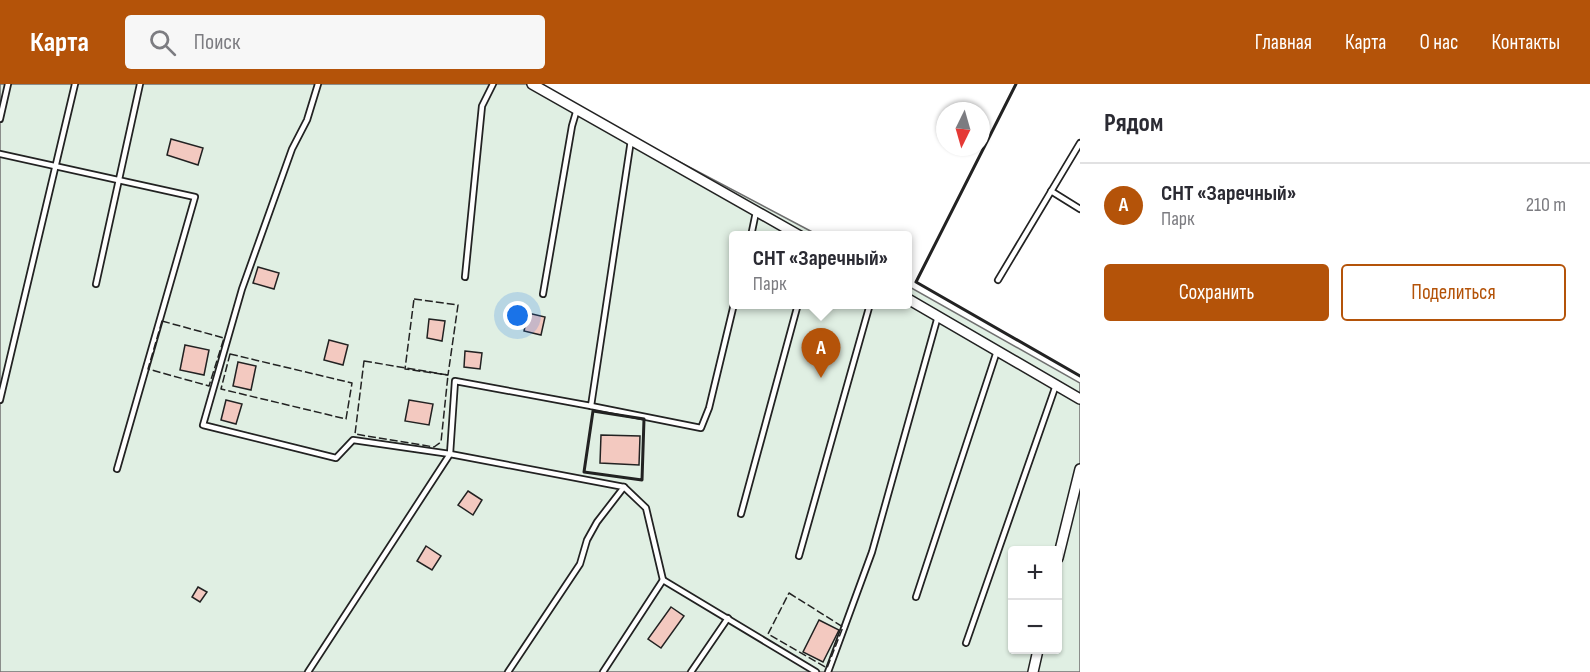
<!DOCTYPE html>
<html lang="ru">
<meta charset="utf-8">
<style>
body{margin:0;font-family:"Sofia Sans Condensed",sans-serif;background:#f7f7f7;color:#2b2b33}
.controls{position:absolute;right:18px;bottom:18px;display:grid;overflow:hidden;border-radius:6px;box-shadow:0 2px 4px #0004}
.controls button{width:54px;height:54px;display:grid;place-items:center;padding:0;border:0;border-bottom:2px solid #e1e1e2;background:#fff;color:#2b2b33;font:30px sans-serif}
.compass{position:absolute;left:936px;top:18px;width:54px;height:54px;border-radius:50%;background:#fff;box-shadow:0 2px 4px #0004;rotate:185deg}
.you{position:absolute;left:518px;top:232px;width:21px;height:21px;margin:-15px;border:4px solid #fff;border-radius:50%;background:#1a73e8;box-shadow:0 0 0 9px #1a73e833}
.badge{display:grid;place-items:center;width:39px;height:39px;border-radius:50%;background:#b45309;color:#fff;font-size:20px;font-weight:700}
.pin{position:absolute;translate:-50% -50px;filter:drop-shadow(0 2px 3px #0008)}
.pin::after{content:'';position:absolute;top:32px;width:21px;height:18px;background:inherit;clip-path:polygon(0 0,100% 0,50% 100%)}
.popup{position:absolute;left:729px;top:147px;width:183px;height:78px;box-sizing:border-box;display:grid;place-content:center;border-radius:6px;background:#fff;filter:drop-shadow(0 2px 4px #0005);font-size:20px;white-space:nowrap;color:#7c7c81}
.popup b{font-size:22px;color:#2b2b33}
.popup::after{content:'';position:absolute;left:50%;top:100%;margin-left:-12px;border:12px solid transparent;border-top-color:#fff}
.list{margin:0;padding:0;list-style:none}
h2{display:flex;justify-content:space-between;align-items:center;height:78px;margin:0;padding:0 24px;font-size:26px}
h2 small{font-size:20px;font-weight:400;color:#7c7c81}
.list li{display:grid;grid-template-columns:39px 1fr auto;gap:18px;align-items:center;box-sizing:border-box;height:84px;padding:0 24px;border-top:2px solid #e1e1e2}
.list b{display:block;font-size:22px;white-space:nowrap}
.list p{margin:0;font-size:20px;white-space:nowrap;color:#7c7c81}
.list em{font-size:20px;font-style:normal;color:#7c7c81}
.actions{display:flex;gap:12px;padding:18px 24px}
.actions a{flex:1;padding:14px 0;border:2px solid #b45309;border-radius:6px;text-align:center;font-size:21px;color:#b45309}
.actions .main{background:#b45309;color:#fff}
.icon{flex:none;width:33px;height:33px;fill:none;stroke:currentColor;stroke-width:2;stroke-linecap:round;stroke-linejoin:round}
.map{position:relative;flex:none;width:1080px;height:588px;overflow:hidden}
header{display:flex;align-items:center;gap:36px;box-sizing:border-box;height:84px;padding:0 30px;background:#b45309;color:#fff}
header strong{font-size:28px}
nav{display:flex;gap:33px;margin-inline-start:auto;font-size:21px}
.search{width:420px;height:54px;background:#f7f7f7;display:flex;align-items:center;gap:15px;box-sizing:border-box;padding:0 21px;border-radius:6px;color:#7c7c81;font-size:22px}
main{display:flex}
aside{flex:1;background:#fff}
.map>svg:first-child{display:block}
.green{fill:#e0efe3;stroke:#6f6f6f;stroke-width:1.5;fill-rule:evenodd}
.building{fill:#f3c9c0;stroke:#222;stroke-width:1.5}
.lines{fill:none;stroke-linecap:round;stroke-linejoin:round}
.lane-casing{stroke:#222;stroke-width:8}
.street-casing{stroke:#222;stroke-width:12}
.lane{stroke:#fff;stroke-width:4.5}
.street{stroke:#fff;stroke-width:9}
.fence{stroke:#222;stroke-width:1.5;stroke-dasharray:8 3;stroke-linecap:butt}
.wall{stroke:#222;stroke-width:3}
</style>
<header>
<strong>Карта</strong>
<div class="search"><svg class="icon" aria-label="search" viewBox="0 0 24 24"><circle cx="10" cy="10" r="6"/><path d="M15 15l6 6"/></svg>Поиск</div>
<nav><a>Главная</a><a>Карта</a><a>О нас</a><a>Контакты</a></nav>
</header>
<main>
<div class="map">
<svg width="1080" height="588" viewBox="0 0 1080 588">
<rect width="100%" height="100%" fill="#fff"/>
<path class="green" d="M0,0h532l269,142 17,9 -84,1v68h174v-18l172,97v289h-1080zM1012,466h46v100h-46z"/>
<g class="building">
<path d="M171,55l32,9 -5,17 -31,-10z"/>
<path d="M258,183l21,6 -5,16 -21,-6z"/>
<path d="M528,229l17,4 -4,18 -17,-4z"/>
<path d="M429,235l16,2 -3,20 -15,-3z"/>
<path d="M329,256l19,5 -5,20 -19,-5z"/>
<path d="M185,261l24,5 -5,25 -24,-5z"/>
<path d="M465,267l17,2 -2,16 -16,-2z"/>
<path d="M238,278l18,4 -5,24 -18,-4z"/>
<path d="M226,316l16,4 -6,20 -15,-4z"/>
<path d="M409,316l24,4 -4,21 -24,-4z"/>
<path d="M601,351l39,1 -1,29 -39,-2z"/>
<path d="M468,407l14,9 -9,15 -15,-10z"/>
<path d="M426,462l15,10 -9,14 -15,-9z"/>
<path d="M198,503l9,5 -7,10 -8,-5z"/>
<path d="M671,523l13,9 -23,32 -13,-9z"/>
<path d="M819,536l20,10 -16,32 -20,-10z"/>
</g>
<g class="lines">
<defs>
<g id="lane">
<path d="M318,0l-11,36 -15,29 -50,140 -39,136 133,33 17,-18 97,14 174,33 -27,35 -10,18 -7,24 -72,108"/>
<path d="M0,35l8,-35"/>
<path d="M0,70l195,43 -78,272"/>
<path d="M1051,107l29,18"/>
<path d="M751,152l5,-24"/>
<path d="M465,193l17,-171 11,-22"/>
<path d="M998,196l82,-137"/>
<path d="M96,200l44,-200"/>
<path d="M543,210l29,-168 5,-17"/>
<path d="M0,316l75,-316"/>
<path d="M591,322l110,22 8,-20 25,-104"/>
<path d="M624,403l22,21 17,72"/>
<path d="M741,430l57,-210"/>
<path d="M799,472l71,-252"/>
<path d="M916,513l81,-246"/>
<path d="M966,559l90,-258"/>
<path d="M308,588l142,-218 5,-73 136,25 40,-266"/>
<path d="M603,588l60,-92 153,92"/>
<path d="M691,588l37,-54"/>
<path d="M828,588l44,-120 66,-236"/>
</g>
<g id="street">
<path d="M532,0l268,152"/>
<path d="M908,215l172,100"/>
<path d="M1058,474l22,-89"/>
<path d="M1033,588l5,-22"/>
</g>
</defs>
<use href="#lane" class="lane-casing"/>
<use href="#street" class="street-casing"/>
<use href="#lane" class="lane"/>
<use href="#street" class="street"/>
<g class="fence">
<path d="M414,215l44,6 -10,70 -43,-6z"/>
<path d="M162,237l62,17 -15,48 -61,-17z"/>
<path d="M230,270l122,29 -6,36 -125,-30z"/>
<path d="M364,277l84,14 -7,67 -7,5 -79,-13z"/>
<path d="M789,509l54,34 -16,41 -59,-34z"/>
</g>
<g class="wall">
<path d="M1016,0l-100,198 164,94"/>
<path d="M593,327l51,8 -2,61 -58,-8z"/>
</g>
</g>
</svg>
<div class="controls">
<button>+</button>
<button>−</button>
</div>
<svg class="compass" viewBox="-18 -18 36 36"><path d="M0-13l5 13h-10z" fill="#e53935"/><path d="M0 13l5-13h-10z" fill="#7c7c81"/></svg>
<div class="you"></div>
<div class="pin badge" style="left:821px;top:294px">A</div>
<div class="popup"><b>СНТ «Заречный»</b>Парк</div>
</div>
<aside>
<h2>Рядом<small></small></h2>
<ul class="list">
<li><span class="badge">A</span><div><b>СНТ «Заречный»</b><p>Парк</p></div><em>210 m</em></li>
</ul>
<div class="actions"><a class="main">Сохранить</a><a>Поделиться</a></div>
</aside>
</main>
